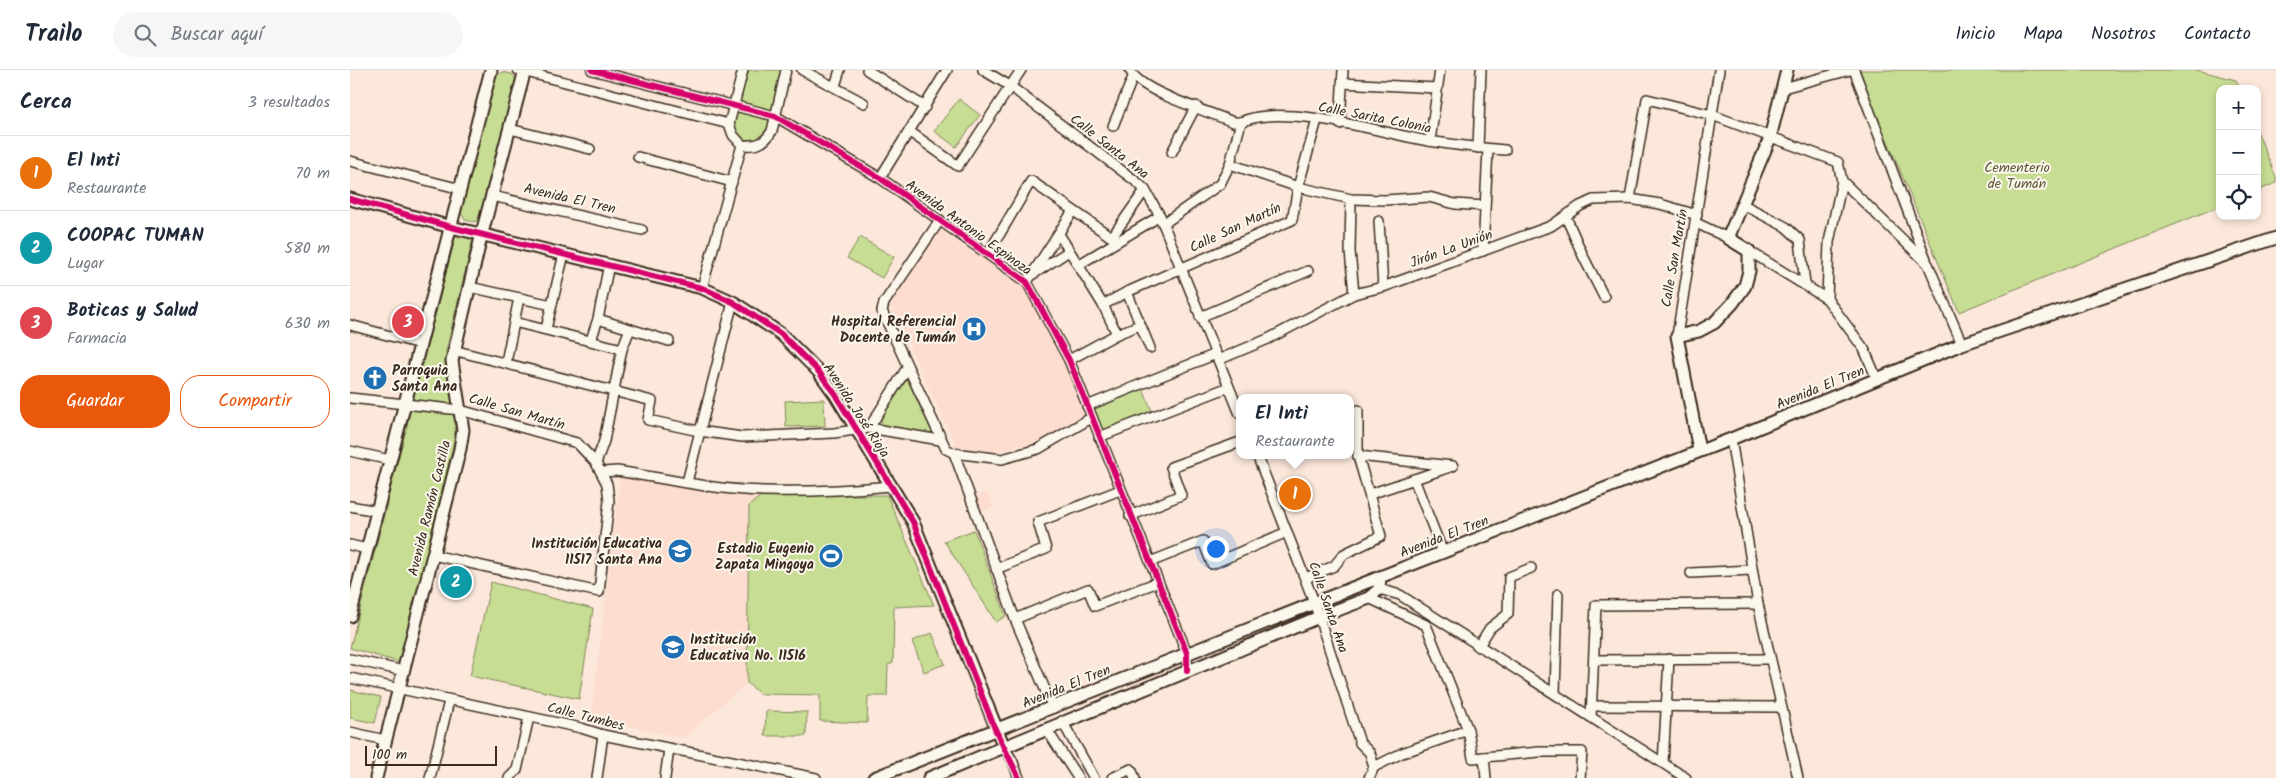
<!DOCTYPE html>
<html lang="es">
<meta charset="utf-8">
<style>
body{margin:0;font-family:Kalam,sans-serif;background:#f6f6f7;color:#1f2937}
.controls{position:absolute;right:15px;top:15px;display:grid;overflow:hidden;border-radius:10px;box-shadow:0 2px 8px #0003}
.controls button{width:45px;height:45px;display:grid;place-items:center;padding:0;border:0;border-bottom:1px solid #e0e1e3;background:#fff;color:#1f2937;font:25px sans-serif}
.scale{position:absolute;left:15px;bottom:12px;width:132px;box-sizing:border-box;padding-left:5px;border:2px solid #3b2a1e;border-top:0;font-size:14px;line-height:18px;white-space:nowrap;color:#3b2a1e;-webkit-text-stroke:4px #fbf7ec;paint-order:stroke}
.you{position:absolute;left:865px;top:478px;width:18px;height:18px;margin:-12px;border:4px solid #fff;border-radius:50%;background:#1a73e8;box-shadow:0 0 0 8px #1a73e833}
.badge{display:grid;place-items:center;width:32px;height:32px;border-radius:50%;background:#ea580c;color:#fff;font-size:16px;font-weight:700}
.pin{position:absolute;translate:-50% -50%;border:2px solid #fff;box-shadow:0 1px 5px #0006}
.popup{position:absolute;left:886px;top:324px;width:118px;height:65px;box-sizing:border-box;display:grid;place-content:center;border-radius:10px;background:#fff;filter:drop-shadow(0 1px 4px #0005);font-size:16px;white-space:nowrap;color:#747a83}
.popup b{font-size:19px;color:#1f2937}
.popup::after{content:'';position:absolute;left:50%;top:100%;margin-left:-10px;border:10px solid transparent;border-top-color:#fff}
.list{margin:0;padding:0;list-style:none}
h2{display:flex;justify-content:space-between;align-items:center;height:65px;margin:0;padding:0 20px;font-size:21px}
h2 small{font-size:16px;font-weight:400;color:#747a83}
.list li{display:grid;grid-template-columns:32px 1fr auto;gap:15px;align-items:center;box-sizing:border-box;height:75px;padding:0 20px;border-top:1px solid #e0e1e3}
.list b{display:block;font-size:19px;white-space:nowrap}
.list p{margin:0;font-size:16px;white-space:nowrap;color:#747a83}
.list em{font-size:16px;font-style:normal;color:#747a83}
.actions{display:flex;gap:10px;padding:15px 20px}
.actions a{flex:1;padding:11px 0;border:1px solid #ea580c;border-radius:20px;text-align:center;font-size:18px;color:#ea580c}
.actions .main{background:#ea580c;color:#fff}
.icon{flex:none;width:28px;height:28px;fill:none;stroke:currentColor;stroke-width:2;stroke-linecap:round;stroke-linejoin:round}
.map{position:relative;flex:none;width:1926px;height:708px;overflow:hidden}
header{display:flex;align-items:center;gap:30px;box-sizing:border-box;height:70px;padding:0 25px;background:#fff;border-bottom:1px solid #e0e1e3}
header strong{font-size:24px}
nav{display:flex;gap:28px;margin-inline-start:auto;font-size:18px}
.search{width:350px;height:45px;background:#f6f6f7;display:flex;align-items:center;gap:12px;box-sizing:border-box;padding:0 18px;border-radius:28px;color:#747a83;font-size:19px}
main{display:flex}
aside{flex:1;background:#fff}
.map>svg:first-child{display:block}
.built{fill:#fcddcf}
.green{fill:#c6dd93;stroke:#808458}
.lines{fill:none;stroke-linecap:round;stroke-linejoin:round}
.street-casing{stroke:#3b2a1e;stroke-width:12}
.secondary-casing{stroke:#3b2a1e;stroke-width:15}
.street{stroke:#fbf7ec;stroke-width:9}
.secondary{stroke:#fbf7ec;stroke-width:11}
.cycleway-casing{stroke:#fbf7ec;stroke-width:9}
.cycleway{stroke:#d6006c;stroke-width:6}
.labels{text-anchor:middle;stroke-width:4;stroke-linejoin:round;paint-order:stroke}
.street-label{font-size:14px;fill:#3b2a1e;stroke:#fbf7ec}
.park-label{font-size:14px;fill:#5e573b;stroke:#fbf7ec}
.poi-label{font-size:14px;font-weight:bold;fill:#3b2a1e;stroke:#fbf7ec;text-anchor:end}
</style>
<header>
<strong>Trailo</strong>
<div class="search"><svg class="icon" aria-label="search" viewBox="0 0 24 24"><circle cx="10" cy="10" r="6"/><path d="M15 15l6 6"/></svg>Buscar aquí</div>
<nav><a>Inicio</a><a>Mapa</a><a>Nosotros</a><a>Contacto</a></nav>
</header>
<main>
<aside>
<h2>Cerca<small>3 resultados</small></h2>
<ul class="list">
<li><span class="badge" style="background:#e8710a">1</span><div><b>El Inti</b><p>Restaurante</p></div><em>70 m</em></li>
<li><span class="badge" style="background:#0f9aa8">2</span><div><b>COOPAC TUMAN</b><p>Lugar</p></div><em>580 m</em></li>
<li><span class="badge" style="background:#e0444e">3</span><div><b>Boticas y Salud</b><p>Farmacia</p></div><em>630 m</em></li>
</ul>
<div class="actions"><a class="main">Guardar</a><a>Compartir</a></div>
</aside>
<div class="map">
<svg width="1926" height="708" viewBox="0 0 1926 708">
<rect width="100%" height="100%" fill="#fce8db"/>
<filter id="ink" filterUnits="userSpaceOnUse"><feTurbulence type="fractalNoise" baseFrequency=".02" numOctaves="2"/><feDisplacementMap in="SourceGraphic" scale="10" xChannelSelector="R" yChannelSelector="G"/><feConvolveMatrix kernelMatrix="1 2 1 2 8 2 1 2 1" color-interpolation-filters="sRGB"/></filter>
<g filter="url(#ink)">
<g class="built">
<path d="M591,160l81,56 39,67 24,63 -47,26 -40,10 -42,-6 -66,-141z"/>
<path d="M270,407l142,18 -13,11 -2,177 -64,55 -92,-20z"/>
<path d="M637,422l7,15 -13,5 -6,-15z"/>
</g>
<g class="green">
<path d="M398,0h34l-9,41 -34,-8z"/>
<path d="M1508,0h339l39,10 4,9h-20v117l-261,106z"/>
<path d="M152,2l10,2 5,6 -34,137c-6,6 -10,5 -18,3l-5,-9 34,-133z"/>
<path d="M609,29l21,16 -24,32 -22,-16z"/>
<path d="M387,42l33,8 -2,11 -10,10c-22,0 -28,-8 -21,-29z"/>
<path d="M1907,61l19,46v6l-19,8z"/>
<path d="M106,165l17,4 -27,112 3,33 5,21 -41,-5z"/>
<path d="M510,167l34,20 -12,21 -35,-20z"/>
<path d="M557,309l25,53 -2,1 -48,-8 -1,-6z"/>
<path d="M793,319l9,22 -52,21 -8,-23z"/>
<path d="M474,329l1,27 -39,1 -1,-26z"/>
<path d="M61,339l44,5v24l-54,225 -51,-15z"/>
<path d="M412,425h125l47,110 -40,2 -1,56 -5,2 -1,31h-19l-1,27 -47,-2v-26l-60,-1 -13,-11 2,-177z"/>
<path d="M624,460l32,86 -10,6 -52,-81z"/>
<path d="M141,512l102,27 -14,90 -109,-23z"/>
<path d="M582,563l13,31 -21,8 -12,-31z"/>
<path d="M0,620l31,7 -6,26 -25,-5z"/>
<path d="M416,641l41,1 -1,24h-41z"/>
</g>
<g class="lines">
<defs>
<g id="street">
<path d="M168,0l211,54"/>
<path d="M242,0l183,46 105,62 147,104 42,78 118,293v18"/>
<path d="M452,0l62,33"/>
<path d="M517,0l58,37"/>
<path d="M633,0l27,16 128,97 7,7 15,26 80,198"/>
<path d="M780,0c10,22 78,41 103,52h8"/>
<path d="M1504,0l72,189"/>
<path d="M992,13l94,5"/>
<path d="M485,16l5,-16"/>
<path d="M1433,18l67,-18"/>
<path d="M891,52c42,-20 141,11 188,19 25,4 51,7 76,9"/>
<path d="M990,54l3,-54"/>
<path d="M763,56l20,-49"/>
<path d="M160,59l80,20"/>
<path d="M560,62l48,34 63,-96"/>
<path d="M1080,71l10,-71"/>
<path d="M392,75c15,1 22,-1 30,-14l14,-61"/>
<path d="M1128,78l3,-78"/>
<path d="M822,82l24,-46"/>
<path d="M288,87l94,25"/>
<path d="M0,91l111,28"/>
<path d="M880,94l68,23 53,12 34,1 44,-3 26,7 30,2"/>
<path d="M530,108l67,-108"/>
<path d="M142,126l150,34"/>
<path d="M1001,129l-1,52 4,43"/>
<path d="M1280,129l17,-100 65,16 126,47 4,19 86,83 34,80"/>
<path d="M1392,134l44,23 14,13 5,44"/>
<path d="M1216,147l18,41 20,39"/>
<path d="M590,150l-56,83 -2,8 64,138 8,4 48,6 36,-10 53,-31"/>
<path d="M1029,151l4,66"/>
<path d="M1346,153l32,15"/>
<path d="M813,154l57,-40 10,-20 11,-42"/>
<path d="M709,164l44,71 14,29"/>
<path d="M762,167l33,-47"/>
<path d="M1133,181l5,-102"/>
<path d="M1399,181l78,48 37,50 13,30"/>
<path d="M638,184l43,-73 86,60"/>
<path d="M728,195l82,-49"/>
<path d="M685,203l34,-22"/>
<path d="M677,212l46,-71"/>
<path d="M119,217l83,18"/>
<path d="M352,218l40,-143 -9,-10 -4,-11 14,-54"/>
<path d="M777,222l23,56"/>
<path d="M1477,229l2,-57 13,-61"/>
<path d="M753,235l24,-13 165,-72 6,-33 19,-67"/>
<path d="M850,247l108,-46"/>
<path d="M248,249l71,22"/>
<path d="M164,252l108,27"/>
<path d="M0,255l70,19"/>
<path d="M196,259l18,-75"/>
<path d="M1327,266l42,-266"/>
<path d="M241,270l7,-21 11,-55"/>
<path d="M107,281l195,50 -4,19 51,11 43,6 92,-4 35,-5 71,12"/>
<path d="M719,290l48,-26 23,-9"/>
<path d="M868,290l50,-21 86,-45 29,-7 168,-61 29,-20 13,-6 37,-1 30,5 37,11"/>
<path d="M156,292l13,-64"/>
<path d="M0,328l110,12 117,33 19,20 11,21 2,17 -10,91 -166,-37"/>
<path d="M737,336l129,-52"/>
<path d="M519,358l38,-60"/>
<path d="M749,367l130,-50"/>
<path d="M1381,369l27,165 40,174"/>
<path d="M0,381l40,9"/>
<path d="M604,383l61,166 38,89"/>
<path d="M907,385l57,147 46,141 10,10 4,14"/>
<path d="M1008,386l95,10"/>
<path d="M246,393l8,-22 18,-92 8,-20"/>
<path d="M253,402l14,-1c49,8 98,19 148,20 42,1 84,-1 126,-5"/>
<path d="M1064,409l29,74"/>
<path d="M337,412l46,-180"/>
<path d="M1020,424l80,-27"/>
<path d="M0,436l27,5"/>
<path d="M780,446l51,-21 -10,-28 69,-25"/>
<path d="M0,475l17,4"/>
<path d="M800,492l53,-21 9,23 75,-32"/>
<path d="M646,499l50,-20 -8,-27 82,-32"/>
<path d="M1341,503l61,-3"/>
<path d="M956,508l28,-12 10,-12 37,-18 -23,-80v-46"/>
<path d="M1029,519l21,6 286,183"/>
<path d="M1019,528l57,27 42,105 5,28 66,-6h43l-2,26"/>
<path d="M665,549l73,-30 7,17 63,-24"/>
<path d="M1128,577l12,-19 18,-14 1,-37 22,-9"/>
<path d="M0,589l54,12"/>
<path d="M1244,590l176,-1"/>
<path d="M0,608l231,50 22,7 213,43"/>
<path d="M1205,623l3,-99"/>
<path d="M1243,636l188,1"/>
<path d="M1241,647l5,-112 162,-1"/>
<path d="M712,651l32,57"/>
<path d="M697,660l31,48"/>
<path d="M0,662l35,8"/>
<path d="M654,677l8,13 7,18"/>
<path d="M1134,687l2,21"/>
<path d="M1313,693l6,-104"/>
<path d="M80,708l19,-77"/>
<path d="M159,708l8,-8 12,-53"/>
<path d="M247,708l6,-43"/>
<path d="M315,708l4,-29"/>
<path d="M762,708l19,-9 4,9"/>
<path d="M1019,708l5,-11 28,-14 66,-23"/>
</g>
<g id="secondary">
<path d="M0,129l101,28 251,61 31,14 48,32 38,38 16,22 78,128 91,225"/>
<path d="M1349,380l-22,-114 22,-5 15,-8 18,-19 13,-18 4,-15v-20l-21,-13 42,-100 17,-68"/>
<path d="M0,546l141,-546"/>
<path d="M26,708l84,-329 3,-19 -11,-69 30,-128 43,-163"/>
<path d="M524,708l506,-201"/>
<path d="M579,708l390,-161 50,-19 10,-9 1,-12 351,-138 231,-95 314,-106"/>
</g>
</defs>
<use href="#street" class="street-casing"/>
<use href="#secondary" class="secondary-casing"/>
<use href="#street" class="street"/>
<use href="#secondary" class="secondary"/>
<defs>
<g id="cycleway">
<path d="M242,0l183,46 105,62 147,104 42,78 118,293v18"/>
<path d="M0,129l101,28 251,61 31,14 48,32 38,38 16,22 78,128 82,207 24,49"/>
</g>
</defs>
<use href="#cycleway" class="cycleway-casing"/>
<use href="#cycleway" class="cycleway"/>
</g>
</g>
<defs>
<symbol id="hospital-disc" viewBox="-11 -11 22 22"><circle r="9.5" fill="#1f6fb2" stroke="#fbf7ec"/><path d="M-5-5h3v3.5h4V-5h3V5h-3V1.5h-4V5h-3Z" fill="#fff"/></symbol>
<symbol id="church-disc" viewBox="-11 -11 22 22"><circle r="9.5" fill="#1f6fb2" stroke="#fbf7ec"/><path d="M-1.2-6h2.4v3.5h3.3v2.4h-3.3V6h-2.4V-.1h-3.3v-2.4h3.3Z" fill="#fff"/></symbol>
<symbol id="school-disc" viewBox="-11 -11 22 22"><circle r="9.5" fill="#1f6fb2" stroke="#fbf7ec"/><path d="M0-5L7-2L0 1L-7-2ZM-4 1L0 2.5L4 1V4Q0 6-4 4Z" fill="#fff"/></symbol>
<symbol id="stadium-disc" viewBox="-11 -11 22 22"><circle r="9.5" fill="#1f6fb2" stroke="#fbf7ec"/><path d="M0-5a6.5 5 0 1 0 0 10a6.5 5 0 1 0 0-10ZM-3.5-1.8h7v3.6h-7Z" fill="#fff"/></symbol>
</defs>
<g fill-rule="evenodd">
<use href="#hospital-disc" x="610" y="245" width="28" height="28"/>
<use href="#church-disc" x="11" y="294" width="28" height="28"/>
<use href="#school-disc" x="316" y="467" width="28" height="28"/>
<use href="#stadium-disc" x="467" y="472" width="28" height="28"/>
<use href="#school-disc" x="309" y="563" width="28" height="28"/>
</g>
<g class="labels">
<g class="street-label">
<text transform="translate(1025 47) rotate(11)" y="5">Calle Sarita Colonia</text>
<text transform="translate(760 76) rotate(38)" y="5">Calle Santa Ana</text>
<text transform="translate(220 128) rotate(13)" y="5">Avenida El Tren</text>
<text transform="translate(619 157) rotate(36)" y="5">Avenida Antonio Espinoza</text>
<text transform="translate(885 157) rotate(-25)" y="5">Calle San Martín</text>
<text transform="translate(1101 178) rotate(-20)" y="5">Jirón La Unión</text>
<text transform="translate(1324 188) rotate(-80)" y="5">Calle San Martín</text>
<text transform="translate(1470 317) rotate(-22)" y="5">Avenida El Tren</text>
<text transform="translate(507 340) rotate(57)" y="5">Avenida José Rioja</text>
<text transform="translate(167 341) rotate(16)" y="5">Calle San Martín</text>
<text transform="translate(79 438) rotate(-76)" y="5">Avenida Ramón Castilla</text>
<text transform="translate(1094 466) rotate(-21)" y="5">Avenida El Tren</text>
<text transform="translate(979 537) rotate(71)" y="5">Calle Santa Ana</text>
<text transform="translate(716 616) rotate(-22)" y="5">Avenida El Tren</text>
<text transform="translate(236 646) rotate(14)" y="5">Calle Tumbes</text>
</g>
<g class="park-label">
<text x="1667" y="102">Cementerio<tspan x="1667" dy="16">de Tumán</tspan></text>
</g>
<g class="poi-label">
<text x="606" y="256">Hospital Referencial<tspan x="606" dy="16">Docente de Tumán</tspan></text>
<text x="42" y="305" text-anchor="start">Parroquia<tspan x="42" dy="16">Santa Ana</tspan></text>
<text x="312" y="478">Institución Educativa<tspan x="312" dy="16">11517 Santa Ana</tspan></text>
<text x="464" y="483">Estadio Eugenio<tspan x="464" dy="16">Zapata Mingoya</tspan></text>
<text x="340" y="574" text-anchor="start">Institución<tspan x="340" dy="16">Educativa No. 11516</tspan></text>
</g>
</g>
</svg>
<div class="controls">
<button>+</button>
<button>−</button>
<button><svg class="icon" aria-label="locate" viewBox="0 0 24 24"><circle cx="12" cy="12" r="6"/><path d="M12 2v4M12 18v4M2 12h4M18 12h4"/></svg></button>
</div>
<div class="scale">100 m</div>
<div class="you"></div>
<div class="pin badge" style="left:945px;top:424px;background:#e8710a">1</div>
<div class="popup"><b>El Inti</b>Restaurante</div>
<div class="pin badge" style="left:106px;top:512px;background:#0f9aa8">2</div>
<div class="pin badge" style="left:58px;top:252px;background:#e0444e">3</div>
</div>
</main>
